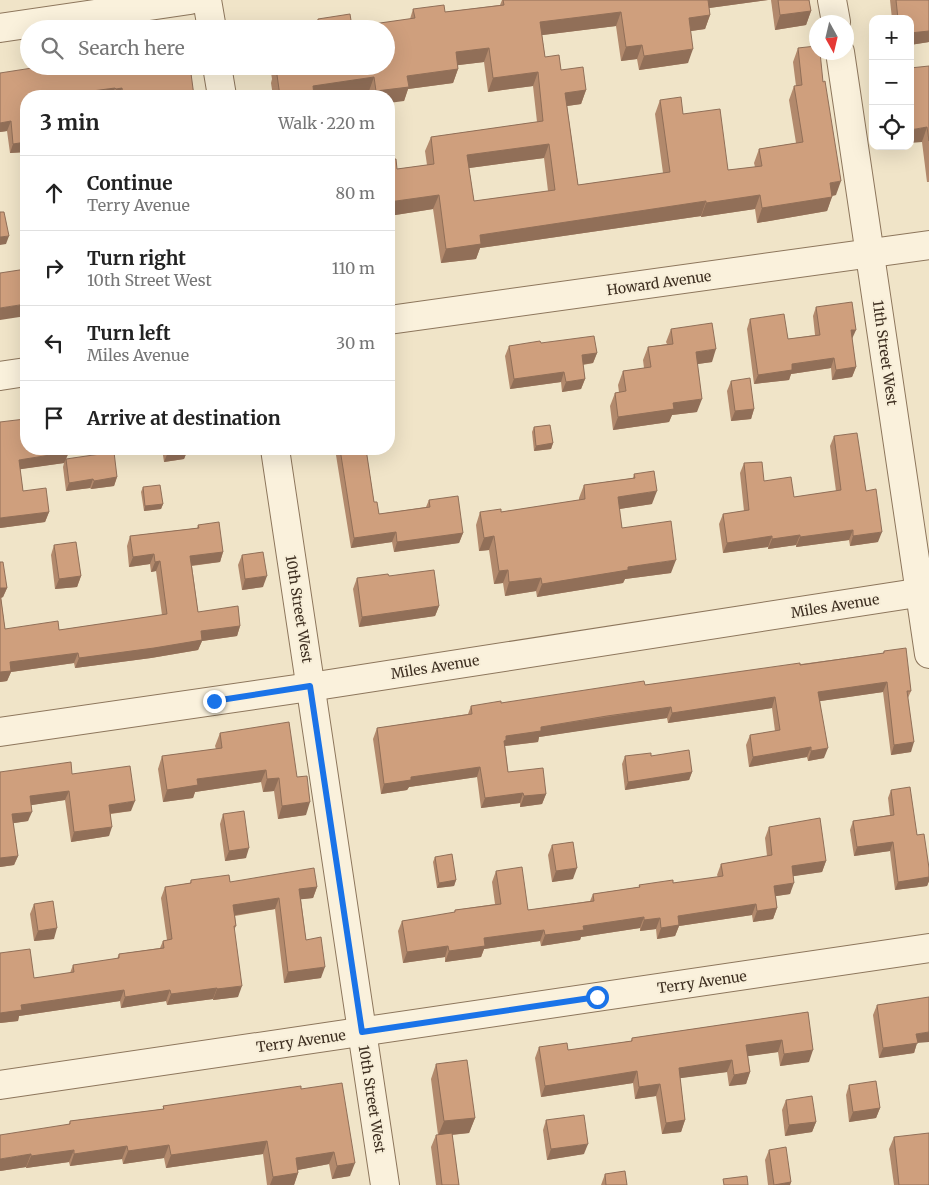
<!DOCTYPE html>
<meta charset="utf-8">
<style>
body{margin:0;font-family:Merriweather,serif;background:#f2f2f2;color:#222}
.controls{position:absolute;right:15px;top:15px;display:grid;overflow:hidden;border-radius:10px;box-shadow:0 5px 20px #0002}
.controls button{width:45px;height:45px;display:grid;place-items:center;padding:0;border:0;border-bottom:1px solid #e0e0e0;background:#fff;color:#222;font:25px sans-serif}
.compass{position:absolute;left:809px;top:15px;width:45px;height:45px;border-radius:50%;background:#fff;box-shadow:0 5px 20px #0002;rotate:172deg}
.stop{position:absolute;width:15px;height:15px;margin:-11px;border:4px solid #1a73e8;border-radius:50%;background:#fff}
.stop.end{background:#1a73e8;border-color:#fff;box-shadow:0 1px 5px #0008}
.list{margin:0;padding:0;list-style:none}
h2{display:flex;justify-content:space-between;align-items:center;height:65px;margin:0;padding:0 20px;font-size:21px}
h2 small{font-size:16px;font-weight:400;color:#767676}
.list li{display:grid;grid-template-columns:32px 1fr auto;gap:15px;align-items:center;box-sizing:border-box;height:75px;padding:0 20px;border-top:1px solid #e0e0e0}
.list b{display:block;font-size:19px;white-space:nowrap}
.list p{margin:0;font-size:16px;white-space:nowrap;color:#767676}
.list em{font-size:16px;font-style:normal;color:#767676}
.icon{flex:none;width:28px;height:28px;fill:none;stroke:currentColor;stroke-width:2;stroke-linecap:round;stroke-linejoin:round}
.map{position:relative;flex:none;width:929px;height:1185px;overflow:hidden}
.search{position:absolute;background:#fff;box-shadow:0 5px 20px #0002;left:20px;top:20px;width:375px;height:55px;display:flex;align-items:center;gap:12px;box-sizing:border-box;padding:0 18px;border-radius:28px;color:#767676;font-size:19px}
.panel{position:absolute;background:#fff;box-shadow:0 5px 20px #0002;left:20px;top:90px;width:375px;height:365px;border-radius:20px}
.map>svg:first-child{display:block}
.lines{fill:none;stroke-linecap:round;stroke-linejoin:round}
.minor-casing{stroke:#8d765c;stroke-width:30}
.minor{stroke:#faf1dc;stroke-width:28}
.wall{fill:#b2896c;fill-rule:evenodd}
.shaded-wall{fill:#916f58}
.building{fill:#cf9f7d;stroke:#916f58;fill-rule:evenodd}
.route{stroke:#1a73e8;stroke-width:6}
.labels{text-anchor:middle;stroke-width:4;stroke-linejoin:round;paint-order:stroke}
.street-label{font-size:14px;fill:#3d2e20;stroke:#f7eed8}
</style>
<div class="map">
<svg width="929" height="1185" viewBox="0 0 929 1185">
<rect width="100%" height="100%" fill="#f0e4c8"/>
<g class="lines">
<defs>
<g id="minor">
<path d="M207,0l5,29"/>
<path d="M832,0l4,22"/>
<path d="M0,28l190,-28"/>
<path d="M840,52l89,602"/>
<path d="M217,66l5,30"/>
<path d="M389,320l540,-75"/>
<path d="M0,376l26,-4"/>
<path d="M275,449l110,736"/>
<path d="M0,732l310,-45 619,-96"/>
<path d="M0,1085l929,-137"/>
</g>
</defs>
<use href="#minor" class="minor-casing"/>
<use href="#minor" class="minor"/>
</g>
<g class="wall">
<path d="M502,0h266l-59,8 1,7 -5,14 -14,2 -3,32 -49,7 -2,-11 -16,2 -5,-35 -74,9 3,22 41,33 -5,14 -14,2 11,79 85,-12 -8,-59 5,-14 23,14 45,56 27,-3 -1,-4 5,-14 37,-6 -7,-43 5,-14h2l-3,-24 5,-14 38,147 -4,1 -5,15 -70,12 -2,-14 -54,8v-1l-221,32 -4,11 -35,4 -8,-54 -44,7v-57l8,10 30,-4 -2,-14 6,-14 106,-15 -4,-36 -45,6 -4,-30 -26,3v4l-5,14 -45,6 -4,12 -15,-5h-19l-1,-5 -35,5h-61l-2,-13 1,-4 -2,-13h116l-113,-37 43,-6 2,-4 34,8 58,-8 3,-10 32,3 55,-7zM544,158l4,33 -74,10 -5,-33z"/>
<path d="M771,0h38l2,11 -5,14 -31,5z"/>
<path d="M890,0h39v42l-19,3v-26h-18z"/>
<path d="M929,66v116h-2l-5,-40z"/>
<path d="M0,73l194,23h-168v56l-16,1 -3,-22 -7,1z"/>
<path d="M816,307l36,32 4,28 -4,10 -20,3 -1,-12 -40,6 -2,6 -35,4 -7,-55 3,-10 38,20 27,-4 -2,-19z"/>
<path d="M671,329l41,33 -15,2v48l-25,3 -3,7 -56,8 -3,-24 5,-13 4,-1 -1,-7 5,-14 21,-3 -1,-8 5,-13 19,-3 -1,-2z"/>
<path d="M541,343l56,10 -4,10 -10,2 2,14 -4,10 -19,3 -1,-10 -51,7 -5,-33 4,-10z"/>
<path d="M731,381l23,28 -3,10 -20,2 -4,-30z"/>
<path d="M534,427l19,16 -2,6 -17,2 -2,-19z"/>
<path d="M834,436l32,55 12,51 -28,4 -1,-6 -53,7v-2l-28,4v-2l-45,6 -4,-29 4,-10 21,-3 -4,-38 4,-10 20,18 30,16 42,-6 -6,-45z"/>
<path d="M26,449l43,3 -3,7 51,18 -3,9 -23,3 -1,-1 -24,3 -3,-24 1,-4 -44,6 3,22 26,21 -4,10 -45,6z"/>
<path d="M162,449h26l-4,10 -20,3z"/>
<path d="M335,449h31l8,53 5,12 47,-7 3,-7 34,33 -4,10 -65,9 -2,-10 -41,6z"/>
<path d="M634,474l18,30 -33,5 3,19 49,45 -46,6 -2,4 -86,14 -1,-6 -31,5 -2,-13 -9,1 -5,-34 -10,1 -3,-26 4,-13h21l78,-12v-2l5,-13 49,-7z"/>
<path d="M143,487l20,17 -2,5 -17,2 -3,-19z"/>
<path d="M198,525l25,27 -3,10 -28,4 6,46 42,14 -3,10 -35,5 -4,9 -47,8 -76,10 -1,-5 -63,9 -4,9 -7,1v-120l7,26 -4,9 -2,1 4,31 54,1 103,-15 -6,-44 -5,1 -1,-8 -21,3 -2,-21 3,-10 67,-8z"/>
<path d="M54,545l27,31 -4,11 -22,2 -4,-34z"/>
<path d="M242,555l21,32 -21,3 -4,-25z"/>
<path d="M389,576l50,30 -4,10 -76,11 -6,-38 4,-11z"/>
<path d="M884,651l27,40 -3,7 3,54 -20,3 -8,-63 -63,9 4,57 -16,3 -1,-4 -58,10 -3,-22 4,-10 25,-4 -3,-23 -104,15 -1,-5 -64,9 -64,10 -1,5 -33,4 3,26 38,22 -4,10 -22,3v-4l-39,5 -4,-31 -68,10 -2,3 -26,4 -8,-55 4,-11 91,-14 3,-8 30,-3 144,-18 238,-32z"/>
<path d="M220,733l77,44 9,38 -28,4 -4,-28 -11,1 -2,-10 -66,10 -2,6 -30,4 -5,-33 4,-13 54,-7 -1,-3z"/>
<path d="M625,756h26l41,16 -3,8 -64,10 -3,-26z"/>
<path d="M0,772l72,2 59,37 -20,3 -2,22 -38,6 -6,-42 -34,5 -3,16 -15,2 5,33 -4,9 -14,2z"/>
<path d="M891,790l26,45 12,33v13l-2,5 -32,4 -5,-39 -36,5 -4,-26 3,-9 37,-6 -2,-17z"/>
<path d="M223,814l23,44 -21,3 -5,-37z"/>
<path d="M769,827l57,34 -4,11 -29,4 -3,18 -14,2 1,12 -4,11 -20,3 -1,-7 -73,11 -4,10 -18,3 -1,-10 -16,2v-3l-59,9 -1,3 -39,6 -1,-5 -56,8 -3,8 -36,5v-5l-42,6 -5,-32 4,-10 52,-8 1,-3 40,-6 -3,-22 4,-11 32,39 62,-9 3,-7 46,-7v-2l34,-2 45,-6 -1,-2 4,-11 46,-8 -2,-18z"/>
<path d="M552,845l21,34 -21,3 -4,-27z"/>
<path d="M435,857l21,23 -2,6 -17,2 -4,-26z"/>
<path d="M191,880l126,7 -4,11 -12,1 5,41 15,38 -37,5 -9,-74 -40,7 1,10 -2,4 4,67 -25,3v-1l-46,6 -1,-4 -45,7 -1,-7 -101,15 -1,5 -18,2 34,-45 36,-5 3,-8 44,-6 2,-5 41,-6 3,-7 4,-1 -6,-42 4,-11 25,-4z"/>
<path d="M34,904l20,35 -20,2 -4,-27z"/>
<path d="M877,1005l40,38 -3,10 -35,5 -6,-43z"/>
<path d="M808,1012l1,50 -29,4 -2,-14 -30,4 2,16 -4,12 -17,2 -2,-14 -47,6 5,42 -4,12 -19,2 -6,-38 -21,3 -2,-16 -92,14 -6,-39 4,-11 29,3 63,-9 1,-3z"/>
<path d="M436,1064l39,54 -6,15 -17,2 7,50h-23l-5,-38 5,-12h2l-7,-56z"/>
<path d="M849,1085l31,23 -4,10 -27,4 -3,-27z"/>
<path d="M301,1089l49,87 -18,3 -3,-15 -31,6v3l-4,12h-27l-4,-31 -97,14 -2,-10 -41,6 -1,-5 -52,7 -1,-4 -43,6v-1l-26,4 69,-47 1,-3 93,-12v-3z"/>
<path d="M786,1100l30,22 -4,10 -27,4 -3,-26z"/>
<path d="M546,1120l38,34 -37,6 -4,-30z"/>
<path d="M894,1137l35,48h-35l-5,-36z"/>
<path d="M769,1150l22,32 -1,3h-22l-3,-25z"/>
<path d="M605,1174l22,11h-26z"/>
</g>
<g class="shaded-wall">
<path d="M706,0h62l-66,9z"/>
<path d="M811,11l-5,14 -31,5 5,-15z"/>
<path d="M621,12l-5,14 -81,10 5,-14z"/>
<path d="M710,15l-5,14 -21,3 5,-14z"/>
<path d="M929,31v11l-19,3v-12z"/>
<path d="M642,45l-5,14 -16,2 5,-14z"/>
<path d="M489,48l-5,14 -33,4 5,-14z"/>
<path d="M693,49l-5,14 -49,7 5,-14z"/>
<path d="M458,69l-5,14 -45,6 -4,12 -15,2v-7h-15l2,-5 31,-15z"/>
<path d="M538,72l-5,14 -45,6 5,-14z"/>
<path d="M374,77l-5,14 -35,5h-25l4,-10z"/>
<path d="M115,88l-3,8h-58z"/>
<path d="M122,88l-3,8h-6l3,-7z"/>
<path d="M586,90l-5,14 -21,3 5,-14z"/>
<path d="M11,121l-4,10 -7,1v-9z"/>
<path d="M927,127l-5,15 -12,1v-13z"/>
<path d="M26,142v10l-16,1 3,-9z"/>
<path d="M549,144l-5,14 -82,11 5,-14z"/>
<path d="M841,181l-5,14 -11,2 5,-14z"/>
<path d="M439,195l-6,14 -44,7v-14z"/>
<path d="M760,195l-5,14 -54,8 5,-14z"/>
<path d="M832,197l-5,14 -70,12 5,-15z"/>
<path d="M706,201l-5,15 -221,32 -4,11 -35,4 5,-14 34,-14z"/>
<path d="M9,236l-3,8 -6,1v-8z"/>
<path d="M26,304v12l-26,4v-12z"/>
<path d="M851,330h5l-4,9 -5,1z"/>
<path d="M716,349l-4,13 -21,3 5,-13z"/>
<path d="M597,353l-4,10 -15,2 4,-10z"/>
<path d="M834,358l-3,10 -40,6 -2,6 -35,4 4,-9 34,-11z"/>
<path d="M856,367l-4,10 -20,3 4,-10z"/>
<path d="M564,372l-3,10 -51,7 4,-10z"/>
<path d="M585,379l-4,10 -19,3 4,-10z"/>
<path d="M702,399l-5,13 -25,3 -3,7 -56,8 5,-13 55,-14z"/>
<path d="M754,409l-3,10 -20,2 4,-10z"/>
<path d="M553,443l-2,6 -17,2 2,-5z"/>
<path d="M109,449h15l-16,2z"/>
<path d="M188,449l-4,10 -20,3 4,-10z"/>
<path d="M69,452l-5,11 -49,7 4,-10z"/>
<path d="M117,477l-3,9 -23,3 3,-8z"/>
<path d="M93,479l-3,9 -24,3 3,-8z"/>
<path d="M657,491l-5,13 -39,6 5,-13z"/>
<path d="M163,504l-2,5 -17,2 1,-5z"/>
<path d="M49,512l-4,10 -45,6v-10z"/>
<path d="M853,530l-4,10 -53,7 4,-10z"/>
<path d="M396,532l-4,10 -41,6 3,-10z"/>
<path d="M882,532l-4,10 -28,4 3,-10z"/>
<path d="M463,533l-4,10 -65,9 3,-10z"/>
<path d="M800,535l-4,10 -28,4 4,-10z"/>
<path d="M494,536l-5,14 -10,1 5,-13z"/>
<path d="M772,536l-4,11 -45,6 4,-10z"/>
<path d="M223,552l-3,10 -33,4 3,-10z"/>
<path d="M154,554l-4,10 -21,3 4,-10z"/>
<path d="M676,560l-5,13 -46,6 -2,4 -86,14 5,-13 86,-17z"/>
<path d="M160,561l-4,10 -5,1 4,-10z"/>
<path d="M508,570l-5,13 -9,1 5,-13z"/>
<path d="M81,576l-4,11 -22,2 4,-10z"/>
<path d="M267,576l-4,11 -21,3 3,-11z"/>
<path d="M541,578l-5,13 -31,5 4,-14z"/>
<path d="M0,588h7l-4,9 -3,1z"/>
<path d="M439,606l-4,10 -76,11 3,-10z"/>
<path d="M240,626l-3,10 -35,5 -4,9 -47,8 -76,10 4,-10 122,-27z"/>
<path d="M78,653l-4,10 -63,9 -4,9 -7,1v-10l10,-10z"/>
<path d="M887,682l-4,10 -69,10 4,-10z"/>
<path d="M775,697l-3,11 -104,15 4,-10z"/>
<path d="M671,707l-4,11 -128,19 -1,5 -34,4 -1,5 1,-10 2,-5 35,-9z"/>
<path d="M914,742l-3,10 -20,3 3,-10z"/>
<path d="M811,747l-4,10 -58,10 4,-10z"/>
<path d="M828,748l-4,10 -16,3 3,-10z"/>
<path d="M480,767l-3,10 -68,10 -2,3 -26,4 3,-10 27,-7z"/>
<path d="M266,770l-5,12 -66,10 -2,6 -30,4 4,-12 30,-11z"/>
<path d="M692,772l-3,8 -64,10 3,-8z"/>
<path d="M279,778l-5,13 -11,1 4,-13z"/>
<path d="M69,791l-4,9 -39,6 4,-10z"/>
<path d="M523,793l-3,10 -39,5 4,-10z"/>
<path d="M546,794l-4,10 -22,3 4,-11z"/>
<path d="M135,801l-4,10 -25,3 3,-9z"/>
<path d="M310,802l-4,13 -28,4 4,-13z"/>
<path d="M32,812l-4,9 -20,3 4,-10z"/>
<path d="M112,827l-3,9 -38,6 3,-10z"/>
<path d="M893,842l-3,9 -36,5 3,-9z"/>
<path d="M249,848l-3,10 -21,3 4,-10z"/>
<path d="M18,856l-4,9 -14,2v-9z"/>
<path d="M826,861l-4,11 -34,5 4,-11z"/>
<path d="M577,868l-4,11 -21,3 4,-11z"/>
<path d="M929,877v4l-2,5 -32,4 3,-8z"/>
<path d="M456,880l-2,6 -17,2 2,-5z"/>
<path d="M794,883l-4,11 -20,3 4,-11z"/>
<path d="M317,887l-4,11 -18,2 4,-11z"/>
<path d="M279,898l-4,11 -46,7 4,-11z"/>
<path d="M756,904l-4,11 -73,11 -4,10 -18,3 4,-11 17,-12z"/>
<path d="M777,908l-4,11 -20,3 4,-11z"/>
<path d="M644,917l-4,11 -59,9 -1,3 -39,6 4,-11 38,-9z"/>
<path d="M660,918l-4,11 -16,2 4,-11z"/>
<path d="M57,928l-3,11 -20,2 4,-10z"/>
<path d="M544,930l-4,11 -56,8 -3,8 -36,5 4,-11 35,-13z"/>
<path d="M448,946l-3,11 -42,6 4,-11z"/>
<path d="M325,967l-4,11 -37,5 4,-11z"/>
<path d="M242,986l-4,11 -25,3 4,-11z"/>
<path d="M217,988l-4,11 -46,6 4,-11z"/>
<path d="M124,990l-4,11 -101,15 -1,5 -18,2v-10l21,-8z"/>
<path d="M170,990l-4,11 -45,7 4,-11z"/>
<path d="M929,1032v10l-12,1 -3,10 -35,5 4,-10 33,-14z"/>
<path d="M782,1040l-4,12 -36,5 4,-12z"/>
<path d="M813,1050l-4,12 -29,4 4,-12z"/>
<path d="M732,1060l-5,12 -53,7 5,-11z"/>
<path d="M637,1071l-4,12 -92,14 4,-11z"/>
<path d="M750,1072l-4,12 -17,2 5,-11z"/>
<path d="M660,1084l-4,12 -21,3 4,-12z"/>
<path d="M880,1108l-4,10 -27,4 4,-10z"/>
<path d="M475,1118l-6,15 -31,3 6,-15z"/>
<path d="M685,1120l-4,12 -19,2 4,-11z"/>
<path d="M816,1122l-4,10 -27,4 4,-11z"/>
<path d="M267,1141l-4,13 -97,14 5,-13z"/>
<path d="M588,1144l-4,10 -37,6 4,-11z"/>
<path d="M169,1145l-5,13 -41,6 5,-13z"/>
<path d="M127,1146l-5,13 -52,7 4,-12z"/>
<path d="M74,1150l-5,12 -43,6 5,-12z"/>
<path d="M334,1152l-5,12 -37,7 4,-13z"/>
<path d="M31,1154l-5,13 -26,4v-12z"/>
<path d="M355,1163l-5,13 -18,3 5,-13z"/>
<path d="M298,1173l-4,12h-24l3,-8z"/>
<path d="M791,1182l-1,3h-17z"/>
</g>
<g class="building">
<path d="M503,0h205l2,15 -21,3 4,31 -49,7 -2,-11 -16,2 -5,-35 -81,10 5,35 14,-2 2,15 22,-3 3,23 -21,3 13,92 92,-13 -10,-72 21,-3 2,17 37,-5 8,61 34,-4 -3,-17 44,-7 -9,-56 8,-1 -4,-37 18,-2v6h4l3,30 2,-1 16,100 -11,2 2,14 -70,11 -2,-13 -54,8v-2l-226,34 1,9 -35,5 -7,-54 -50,7v-43h7l1,10 37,-5 -3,-27 112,-16 -5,-49 -45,6 -4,-30 -33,4 2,17 -51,7 2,11 -33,4 -2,-14 -61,9 1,10h-34l-4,-28h2l-1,-2h109v-37h-113l45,-7v-3l32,-5 2,13 63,-9 -2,-9 31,-4 1,7 59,-7zM549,144l6,46 -81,11 -7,-46z"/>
<path d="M778,0h31l2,11 -31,4z"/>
<path d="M896,0h33v31l-19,2v-14h-12z"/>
<path d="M45,66h145l4,30h-71l-1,-8 -6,1 -1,-1 -61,8h-28v46l-13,2 -2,-23 -11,2v-50z"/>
<path d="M929,66v75l-2,-14 -17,3v-62z"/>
<path d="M0,212h4l5,24 -9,1z"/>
<path d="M26,269v35l-26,4v-35z"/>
<path d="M852,302l4,28h-5l5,37 -20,3 -2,-12 -42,6v6l-34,5 -8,-56 34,-5 4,25 32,-4 -4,-28z"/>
<path d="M712,323l4,26 -20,3 6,47 -29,4 1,6 -56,8 -3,-24 11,-2 -3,-20 28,-4 -3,-20 25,-3 -2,-15z"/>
<path d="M594,336l3,17 -15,2 3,24 -19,3 -2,-10 -50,7 -5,-33 31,-5 1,2z"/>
<path d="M750,378l4,31 -19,2 -4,-30z"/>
<path d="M25,419l1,6v24h42l1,3 -50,8 4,31 23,-3 3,24 -49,6v-96z"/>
<path d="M550,425l3,18 -17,3 -2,-19z"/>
<path d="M857,433l9,58 10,-2 6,43 -29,4v-6l-53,7v-2l-28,4v-3l-45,7 -4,-29 26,-4 -5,-47 18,-1 2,19 27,-4 3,20 47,-7 -7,-54z"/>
<path d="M167,449h21l-20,3z"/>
<path d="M340,449h26l8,53h3l2,12 51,-7 -1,-7 29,-4 5,37 -66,9 -1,-10 -42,6z"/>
<path d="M114,452l3,25 -23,4 -1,-2 -24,4 -3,-24z"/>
<path d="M654,471l3,20 -39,6 4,31 49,-7 5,39 -48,7v3l-86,14 -1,-6 -32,4 -1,-12 -9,1 -5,-35 -10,2 -4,-26 21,-3v3l84,-13 -1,-14 51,-7 -1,-4z"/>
<path d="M160,485l3,19 -18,2 -2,-19z"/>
<path d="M219,522l4,30 -33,4 8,56 40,-6 2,20 -39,5 1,9 -48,8 -75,10 -1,-5 -68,9 1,9 -11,1v-80l5,37 53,-8 1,9 108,-16 -7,-53 -5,1 -1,-8 -21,3 -3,-21 69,-8 -1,-3z"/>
<path d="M76,542l5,34 -22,3 -5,-34z"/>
<path d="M263,552l4,24 -22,3 -3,-24z"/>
<path d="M0,562h3l4,26h-7z"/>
<path d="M434,570l5,36 -77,11 -5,-39 31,-4 1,2z"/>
<path d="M906,648l5,43h-4l7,51 -20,3 -7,-63 -69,10 10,56 -17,3v-4l-58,10 -3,-22 30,-5 -5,-33 -103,16 -1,-6 -64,9 -66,11v4l-35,5v4l-2,1 4,31 35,-4 3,26 -22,2 -1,-3 -38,5 -5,-31 -69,10v3l-27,4 -7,-56 95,-14 -1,-8 30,-5v2l143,-22 1,4 155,-22v2l84,-12v-2z"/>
<path d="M289,722l8,55 10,-1 3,26 -28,4 -3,-28 -12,1 -1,-9 -69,9 1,6 -31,5 -5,-34 60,-8 -2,-15z"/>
<path d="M689,750l3,22 -64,10 -3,-26 26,-3v3z"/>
<path d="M71,762l1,12 58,-8 5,35 -26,4 3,22 -38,5 -5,-41 -39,5 2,16 -20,2 6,42 -18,2v-86z"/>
<path d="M910,787l7,48 7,-1 5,34v9l-31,5 -5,-40 -36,5 -4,-26 41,-6 -3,-25z"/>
<path d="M244,811l5,37 -20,3 -6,-37z"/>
<path d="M820,818l6,43 -34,5 2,17 -20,3 3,22 -20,3 -1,-7 -78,12 1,9 -18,3 -1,-10 -16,2v-3l-61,9 1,4 -39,5 -1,-5 -60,8 1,8 -36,5 -1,-5 -41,6 -5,-31 53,-9v-2l46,-6 -5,-33 26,-4 6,43 66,-9 -1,-7 47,-7 -1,-2 34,-5v3l50,-7 -2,-12 51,-9 -3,-28z"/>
<path d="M573,842l4,26 -21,3 -4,-26z"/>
<path d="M452,854l4,26 -17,3 -4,-26z"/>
<path d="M314,868l3,19 -18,2 7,51 15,-3 4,30 -37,5 -9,-74 -46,7 3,21h-2l8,60 -25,3v-1l-46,6 -1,-4 -45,7 -1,-7 -103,15 1,5 -22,3v-60l30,-4 4,29 40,-6 -1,-7 46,-7v-4l45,-6 -1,-7 9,-2 -7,-52 26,-4v-3l38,-5 1,7z"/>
<path d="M53,901l4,27 -19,3 -4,-27z"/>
<path d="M929,997v35l-13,2 2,9 -35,5 -6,-43z"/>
<path d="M808,1012l5,38 -29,4 -2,-14 -36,5 4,27 -16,3 -2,-15 -53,8 6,52 -19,3 -6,-39 -21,3 -2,-16 -92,15 -6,-39 28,-4 1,7 64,-9v-3z"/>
<path d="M467,1060l8,58 -31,3 -8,-57z"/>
<path d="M876,1081l4,27 -27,4 -4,-27z"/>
<path d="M342,1083l13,80 -18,3 -3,-14 -38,6 2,15 -25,4 -6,-36 -96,14 -2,-10 -41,6 -1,-5 -53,8v-4l-43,6v-2l-31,5v-24l70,-11v-3l94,-12 -1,-3 138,-20v3z"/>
<path d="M812,1096l4,26 -27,3 -3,-25z"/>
<path d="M584,1115l4,29 -37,5 -5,-29z"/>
<path d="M452,1133l7,52h-17l-6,-50z"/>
<path d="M929,1133v52h-30l-5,-48z"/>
<path d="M786,1147l5,35 -17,3 -5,-35z"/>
<path d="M625,1171l2,14h-21l-1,-11z"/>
<path d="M747,1176l1,9h-24l-1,-6z"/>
</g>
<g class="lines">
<path class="route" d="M214,701l96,-15 52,346 235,-35"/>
</g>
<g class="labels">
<g class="street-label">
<text transform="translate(659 283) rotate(-8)" y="5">Howard Avenue</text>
<text transform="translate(885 353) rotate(82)" y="5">11th Street West</text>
<text transform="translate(835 606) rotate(-9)" y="5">Miles Avenue</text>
<text transform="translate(299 609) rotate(81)" y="5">10th Street West</text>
<text transform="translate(435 667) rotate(-9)" y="5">Miles Avenue</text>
<text transform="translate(702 982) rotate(-8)" y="5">Terry Avenue</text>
<text transform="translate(301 1041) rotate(-8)" y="5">Terry Avenue</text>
<text transform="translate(372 1099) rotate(81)" y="5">10th Street West</text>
</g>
</g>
</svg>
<div class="controls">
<button>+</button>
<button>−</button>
<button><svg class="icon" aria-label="locate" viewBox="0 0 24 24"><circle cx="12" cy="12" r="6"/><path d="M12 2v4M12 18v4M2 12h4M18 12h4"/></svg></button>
</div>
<svg class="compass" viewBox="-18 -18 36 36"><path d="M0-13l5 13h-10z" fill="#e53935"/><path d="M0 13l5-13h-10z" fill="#767676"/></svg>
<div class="stop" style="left:597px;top:997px"></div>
<div class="stop end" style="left:214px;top:701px"></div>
<div class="search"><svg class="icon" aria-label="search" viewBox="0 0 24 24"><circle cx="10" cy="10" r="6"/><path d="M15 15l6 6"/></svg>Search here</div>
<section class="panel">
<h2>3 min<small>Walk · 220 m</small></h2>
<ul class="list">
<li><svg class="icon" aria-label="ahead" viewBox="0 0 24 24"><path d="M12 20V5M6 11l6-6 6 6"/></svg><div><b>Continue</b><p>Terry Avenue</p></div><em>80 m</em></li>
<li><svg class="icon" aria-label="right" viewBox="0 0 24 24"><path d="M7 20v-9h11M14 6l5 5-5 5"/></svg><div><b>Turn right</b><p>10th Street West</p></div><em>110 m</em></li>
<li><svg class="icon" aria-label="left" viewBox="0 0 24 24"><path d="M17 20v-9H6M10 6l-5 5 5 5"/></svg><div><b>Turn left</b><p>Miles Avenue</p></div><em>30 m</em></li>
<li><svg class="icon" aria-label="arrive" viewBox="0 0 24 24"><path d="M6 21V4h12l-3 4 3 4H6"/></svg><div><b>Arrive at destination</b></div></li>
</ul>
</section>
</div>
